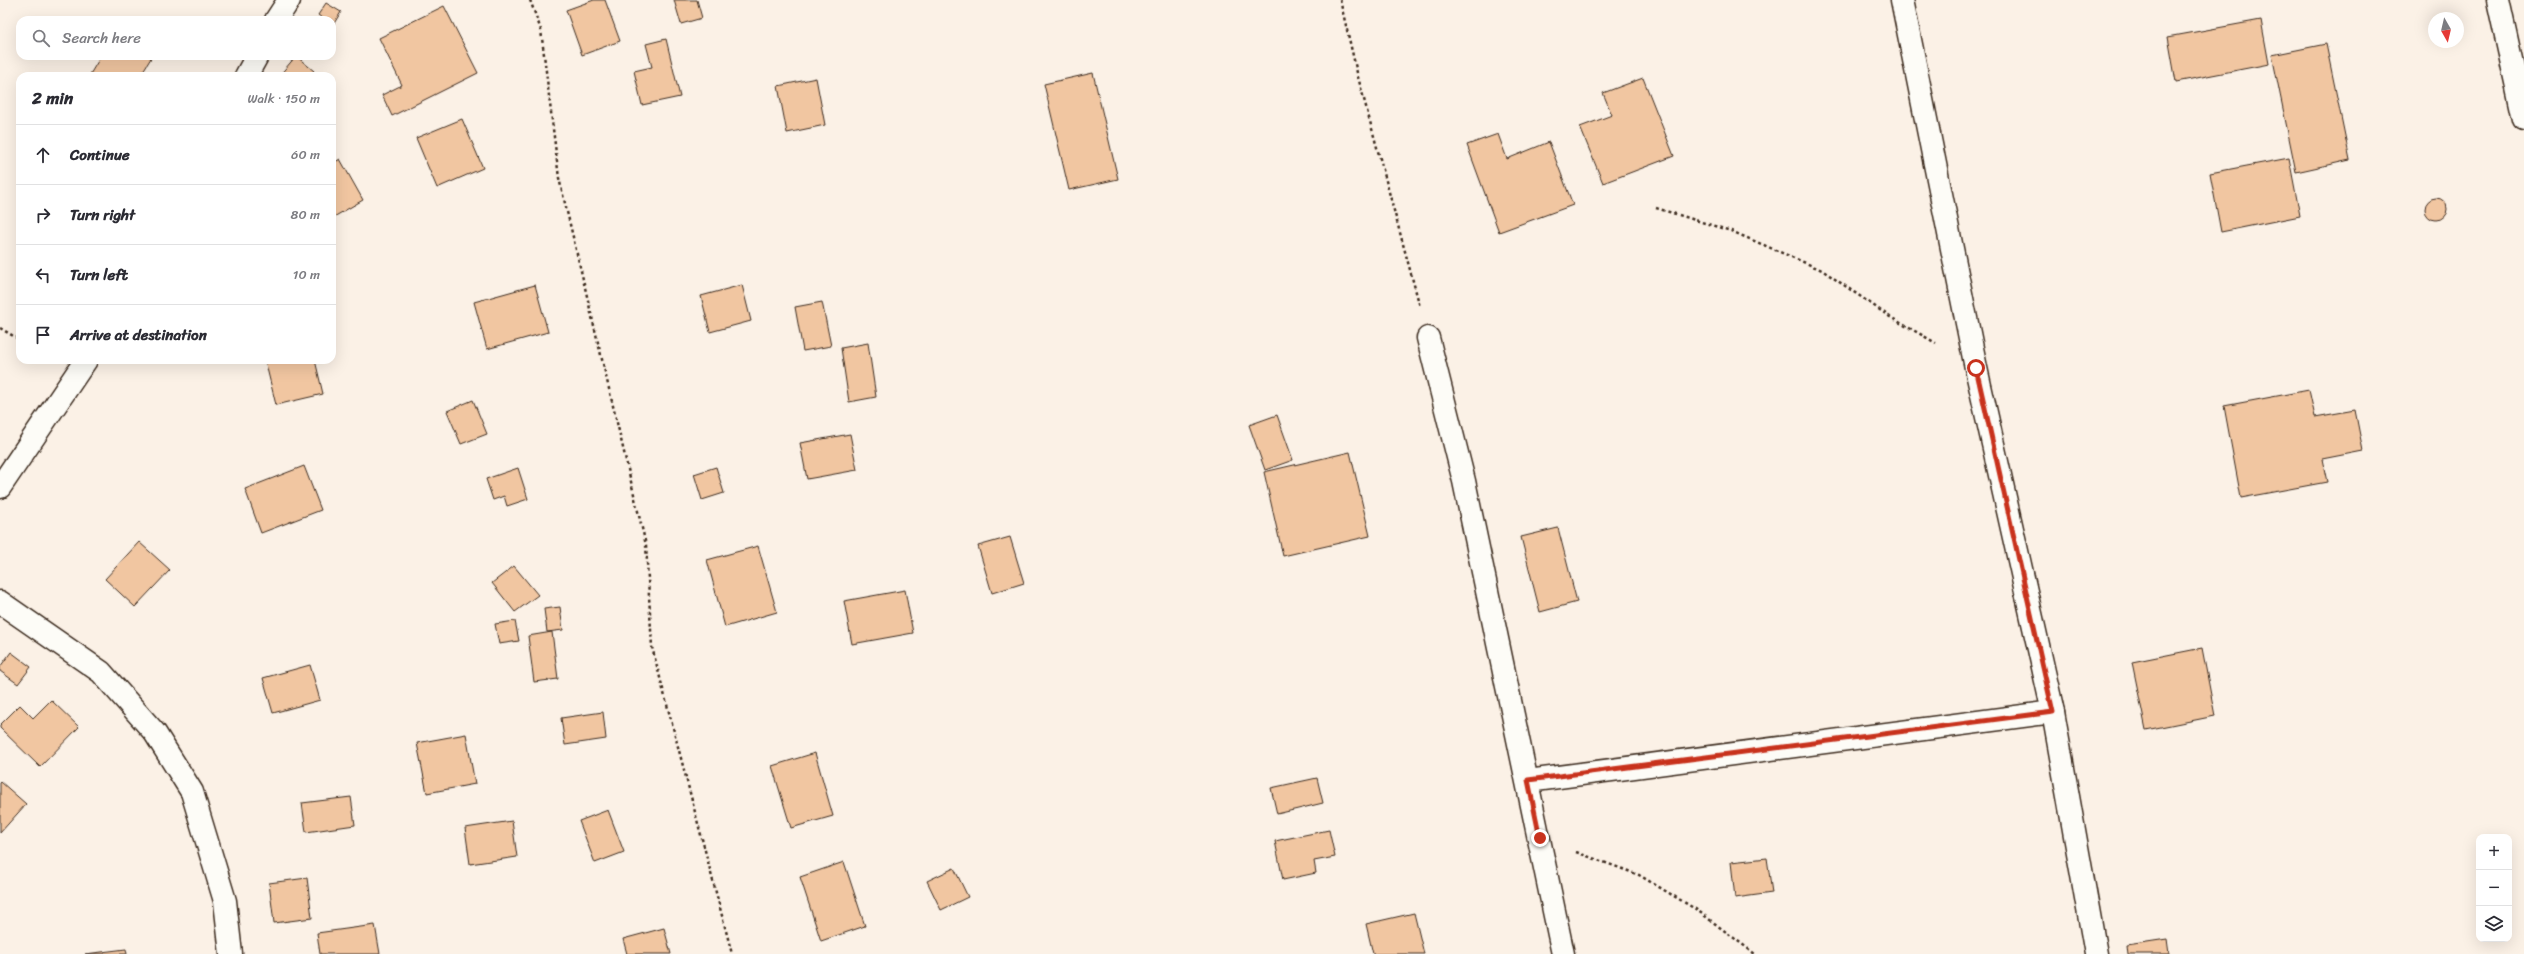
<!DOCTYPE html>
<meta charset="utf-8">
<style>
body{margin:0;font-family:Sriracha,sans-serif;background:#f2f2f3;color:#2b2b33}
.controls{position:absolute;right:12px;bottom:12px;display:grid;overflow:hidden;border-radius:8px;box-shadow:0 4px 16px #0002}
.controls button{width:36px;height:36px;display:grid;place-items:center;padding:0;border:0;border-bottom:1px solid #e1e1e2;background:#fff;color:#2b2b33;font:20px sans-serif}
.compass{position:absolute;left:2428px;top:12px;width:36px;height:36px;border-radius:50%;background:#fff;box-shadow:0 4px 16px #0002;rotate:172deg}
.stop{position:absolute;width:12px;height:12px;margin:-9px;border:3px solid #c8321e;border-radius:50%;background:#fff}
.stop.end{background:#c8321e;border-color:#fff;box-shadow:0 1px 4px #0008}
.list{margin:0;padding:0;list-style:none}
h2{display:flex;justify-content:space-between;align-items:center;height:52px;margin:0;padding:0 16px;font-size:17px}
h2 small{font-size:13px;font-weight:400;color:#7c7c81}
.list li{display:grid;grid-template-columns:26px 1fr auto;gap:12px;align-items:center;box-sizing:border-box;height:60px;padding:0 16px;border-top:1px solid #e1e1e2}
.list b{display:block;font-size:15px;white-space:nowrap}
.list em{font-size:13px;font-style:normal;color:#7c7c81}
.icon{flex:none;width:22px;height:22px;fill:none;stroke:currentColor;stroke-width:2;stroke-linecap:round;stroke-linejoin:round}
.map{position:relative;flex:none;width:2524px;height:954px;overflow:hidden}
.search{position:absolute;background:#fff;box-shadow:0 4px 16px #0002;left:16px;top:16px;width:320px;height:44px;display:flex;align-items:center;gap:10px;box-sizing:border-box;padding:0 14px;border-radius:12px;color:#7c7c81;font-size:15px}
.panel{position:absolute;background:#fff;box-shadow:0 4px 16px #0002;left:16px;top:72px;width:320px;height:292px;border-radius:12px}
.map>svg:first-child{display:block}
.building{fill:#f1c6a1;stroke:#3b2a1e}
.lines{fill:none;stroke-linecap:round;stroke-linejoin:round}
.minor-casing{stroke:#3b2a1e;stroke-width:25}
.path{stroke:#3b2a1e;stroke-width:2.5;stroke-dasharray:3 3;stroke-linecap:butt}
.minor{stroke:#fdfcf7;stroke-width:22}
.route{stroke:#c8321e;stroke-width:5}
</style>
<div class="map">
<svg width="2524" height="954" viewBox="0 0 2524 954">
<rect width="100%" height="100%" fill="#fbf1e6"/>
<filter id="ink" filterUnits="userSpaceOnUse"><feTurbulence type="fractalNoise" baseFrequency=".025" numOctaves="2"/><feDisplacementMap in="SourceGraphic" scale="8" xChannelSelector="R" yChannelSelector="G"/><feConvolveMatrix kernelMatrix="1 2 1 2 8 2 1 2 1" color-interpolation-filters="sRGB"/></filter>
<g filter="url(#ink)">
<g class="building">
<path d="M594,0h11l15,41 -38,14 -16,-45z"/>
<path d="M674,0h23l5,18 -21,6z"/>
<path d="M326,3l15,9 -8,13 -1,-5h-7l-7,-5z"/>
<path d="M444,6l34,67 -86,43 -10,-21 20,-10 -23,-47z"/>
<path d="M2261,20l8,44 -93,18 -8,-45z"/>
<path d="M666,39l14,58 -38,8 -8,-34 18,-4 -6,-23z"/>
<path d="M2326,44l24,116 -54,12 -24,-117z"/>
<path d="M101,56h47l3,2 -11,18h-51z"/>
<path d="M296,56l18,15 -4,5h-31z"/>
<path d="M1093,73l25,106 -49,11 -25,-106z"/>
<path d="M816,78l9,47 -38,8 -9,-47z"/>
<path d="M1643,78l31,78 -71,27 -23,-56 32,-12 -9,-22z"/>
<path d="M462,119l21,49 -46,20 -21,-50z"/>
<path d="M1498,134l9,25 42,-17 24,63 -74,27 -32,-87z"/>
<path d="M2289,158l11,58 -79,16 -11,-59z"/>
<path d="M340,159l23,41 -31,18v-54z"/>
<circle cx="2436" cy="209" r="11"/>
<path d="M535,285l13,47 -61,17 -13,-47z"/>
<path d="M742,285l9,36 -41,11 -9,-36z"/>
<path d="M822,302l9,44 -28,5 -8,-44z"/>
<path d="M868,343l8,54 -27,5 -8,-54z"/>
<path d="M265,360h50l8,34 -47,11z"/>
<path d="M2309,390l6,27 40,-7 8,41 -41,8 5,23 -86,16 -17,-92z"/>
<path d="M473,400l14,34 -26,10 -14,-33z"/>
<path d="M1277,415l16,45 -28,10 -16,-45z"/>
<path d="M850,434l7,36 -50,9 -7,-36z"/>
<path d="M1350,452l20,84 -87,20 -19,-84z"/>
<path d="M304,466l17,44 -60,23 -16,-44z"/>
<path d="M716,467l8,26 -22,7 -8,-26z"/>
<path d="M518,468l10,31 -21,7 -3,-10 -11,4 -7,-21z"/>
<path d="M1558,528l19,74 -37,10 -19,-75z"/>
<path d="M1010,537l14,46 -32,10 -14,-47z"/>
<path d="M139,542l31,28 -35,37 -30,-28z"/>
<path d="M758,546l19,66 -52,15 -18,-67z"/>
<path d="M514,566l24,29 -23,17 -23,-29z"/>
<path d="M905,590l8,43 -61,11 -8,-43z"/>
<path d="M560,607l3,23 -16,2 -3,-23z"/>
<path d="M515,621l4,20 -20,3 -4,-20z"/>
<path d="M552,632l6,47 -24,3 -6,-46z"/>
<path d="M2202,648l13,68 -69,14 -14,-68z"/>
<path d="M11,652l20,15 -13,17 -18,-13v-4z"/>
<path d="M310,665l10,35 -47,13 -10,-35z"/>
<path d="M51,700l28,27 -39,40 -40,-39v-3l20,-20 13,13z"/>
<path d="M603,712l3,27 -41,6 -4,-27z"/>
<path d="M466,734l9,50 -48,9 -10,-50z"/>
<path d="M815,753l18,63 -42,12 -19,-62z"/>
<path d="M1317,778l6,25 -46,11 -6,-26z"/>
<path d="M1,782l25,22 -26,29v-50z"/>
<path d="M351,797l4,28 -49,7 -4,-29z"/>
<path d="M608,810l16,42 -29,11 -16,-42z"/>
<path d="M512,821l5,36 -47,7 -5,-36z"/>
<path d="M1329,830l6,27 -21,4 2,12 -33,7 -8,-39z"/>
<path d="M1767,858l5,35 -37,5 -4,-36z"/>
<path d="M844,862l21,64 -44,15 -21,-64z"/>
<path d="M954,868l14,29 -27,13 -14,-29z"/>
<path d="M307,878l5,40 -38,5 -5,-40z"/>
<path d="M1414,913l10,41h-51l-7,-30z"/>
<path d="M375,925l5,29h-60l-3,-21z"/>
<path d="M664,928l7,26h-44l-4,-15z"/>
<path d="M2167,939l2,15h-41l-1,-9z"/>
<path d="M126,949l1,5h-42z"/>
</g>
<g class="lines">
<defs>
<g id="minor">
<path d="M1902,0l74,368 77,344 43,242"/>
<path d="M2498,0l26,119"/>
<path d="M276,20l13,-20"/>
<path d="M246,76l11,-20"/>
<path d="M1428,338l36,143 99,473"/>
<path d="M0,487l86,-127"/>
<path d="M0,602l101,70 54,61 37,59 33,109 6,53"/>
<path d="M1528,781l525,-69"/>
</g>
</defs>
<use href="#minor" class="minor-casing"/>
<g class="path">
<path d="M530,0l11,30 18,148 87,367 6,102 80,307"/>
<path d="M1340,0l18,77 62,230"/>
<path d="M1656,208l75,23 91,39 68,47 46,26"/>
<path d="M0,328l20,12"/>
<path d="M1576,852l63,23 58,35 58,44"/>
</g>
<use href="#minor" class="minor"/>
</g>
</g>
<g class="lines" filter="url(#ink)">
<path class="route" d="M1540,838l-12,-58 525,-68 -77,-344"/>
</g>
</svg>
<div class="controls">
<button>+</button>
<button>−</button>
<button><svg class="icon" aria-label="layers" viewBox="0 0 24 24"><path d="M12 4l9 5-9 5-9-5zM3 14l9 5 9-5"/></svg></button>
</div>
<svg class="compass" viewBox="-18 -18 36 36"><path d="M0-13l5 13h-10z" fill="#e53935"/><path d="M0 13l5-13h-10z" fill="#7c7c81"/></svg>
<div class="stop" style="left:1976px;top:368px"></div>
<div class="stop end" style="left:1540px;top:838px"></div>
<div class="search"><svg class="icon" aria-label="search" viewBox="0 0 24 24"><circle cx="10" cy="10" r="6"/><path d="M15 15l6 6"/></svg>Search here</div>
<section class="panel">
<h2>2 min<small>Walk · 150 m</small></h2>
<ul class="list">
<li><svg class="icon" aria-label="ahead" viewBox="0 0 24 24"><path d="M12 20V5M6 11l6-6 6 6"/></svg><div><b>Continue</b></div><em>60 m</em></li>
<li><svg class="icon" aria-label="right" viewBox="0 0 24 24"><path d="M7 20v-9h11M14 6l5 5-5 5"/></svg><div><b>Turn right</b></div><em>80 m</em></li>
<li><svg class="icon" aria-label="left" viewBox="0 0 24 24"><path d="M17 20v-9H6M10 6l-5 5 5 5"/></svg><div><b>Turn left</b></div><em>10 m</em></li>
<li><svg class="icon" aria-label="arrive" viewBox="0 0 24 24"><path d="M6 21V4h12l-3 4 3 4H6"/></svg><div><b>Arrive at destination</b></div></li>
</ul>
</section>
</div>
